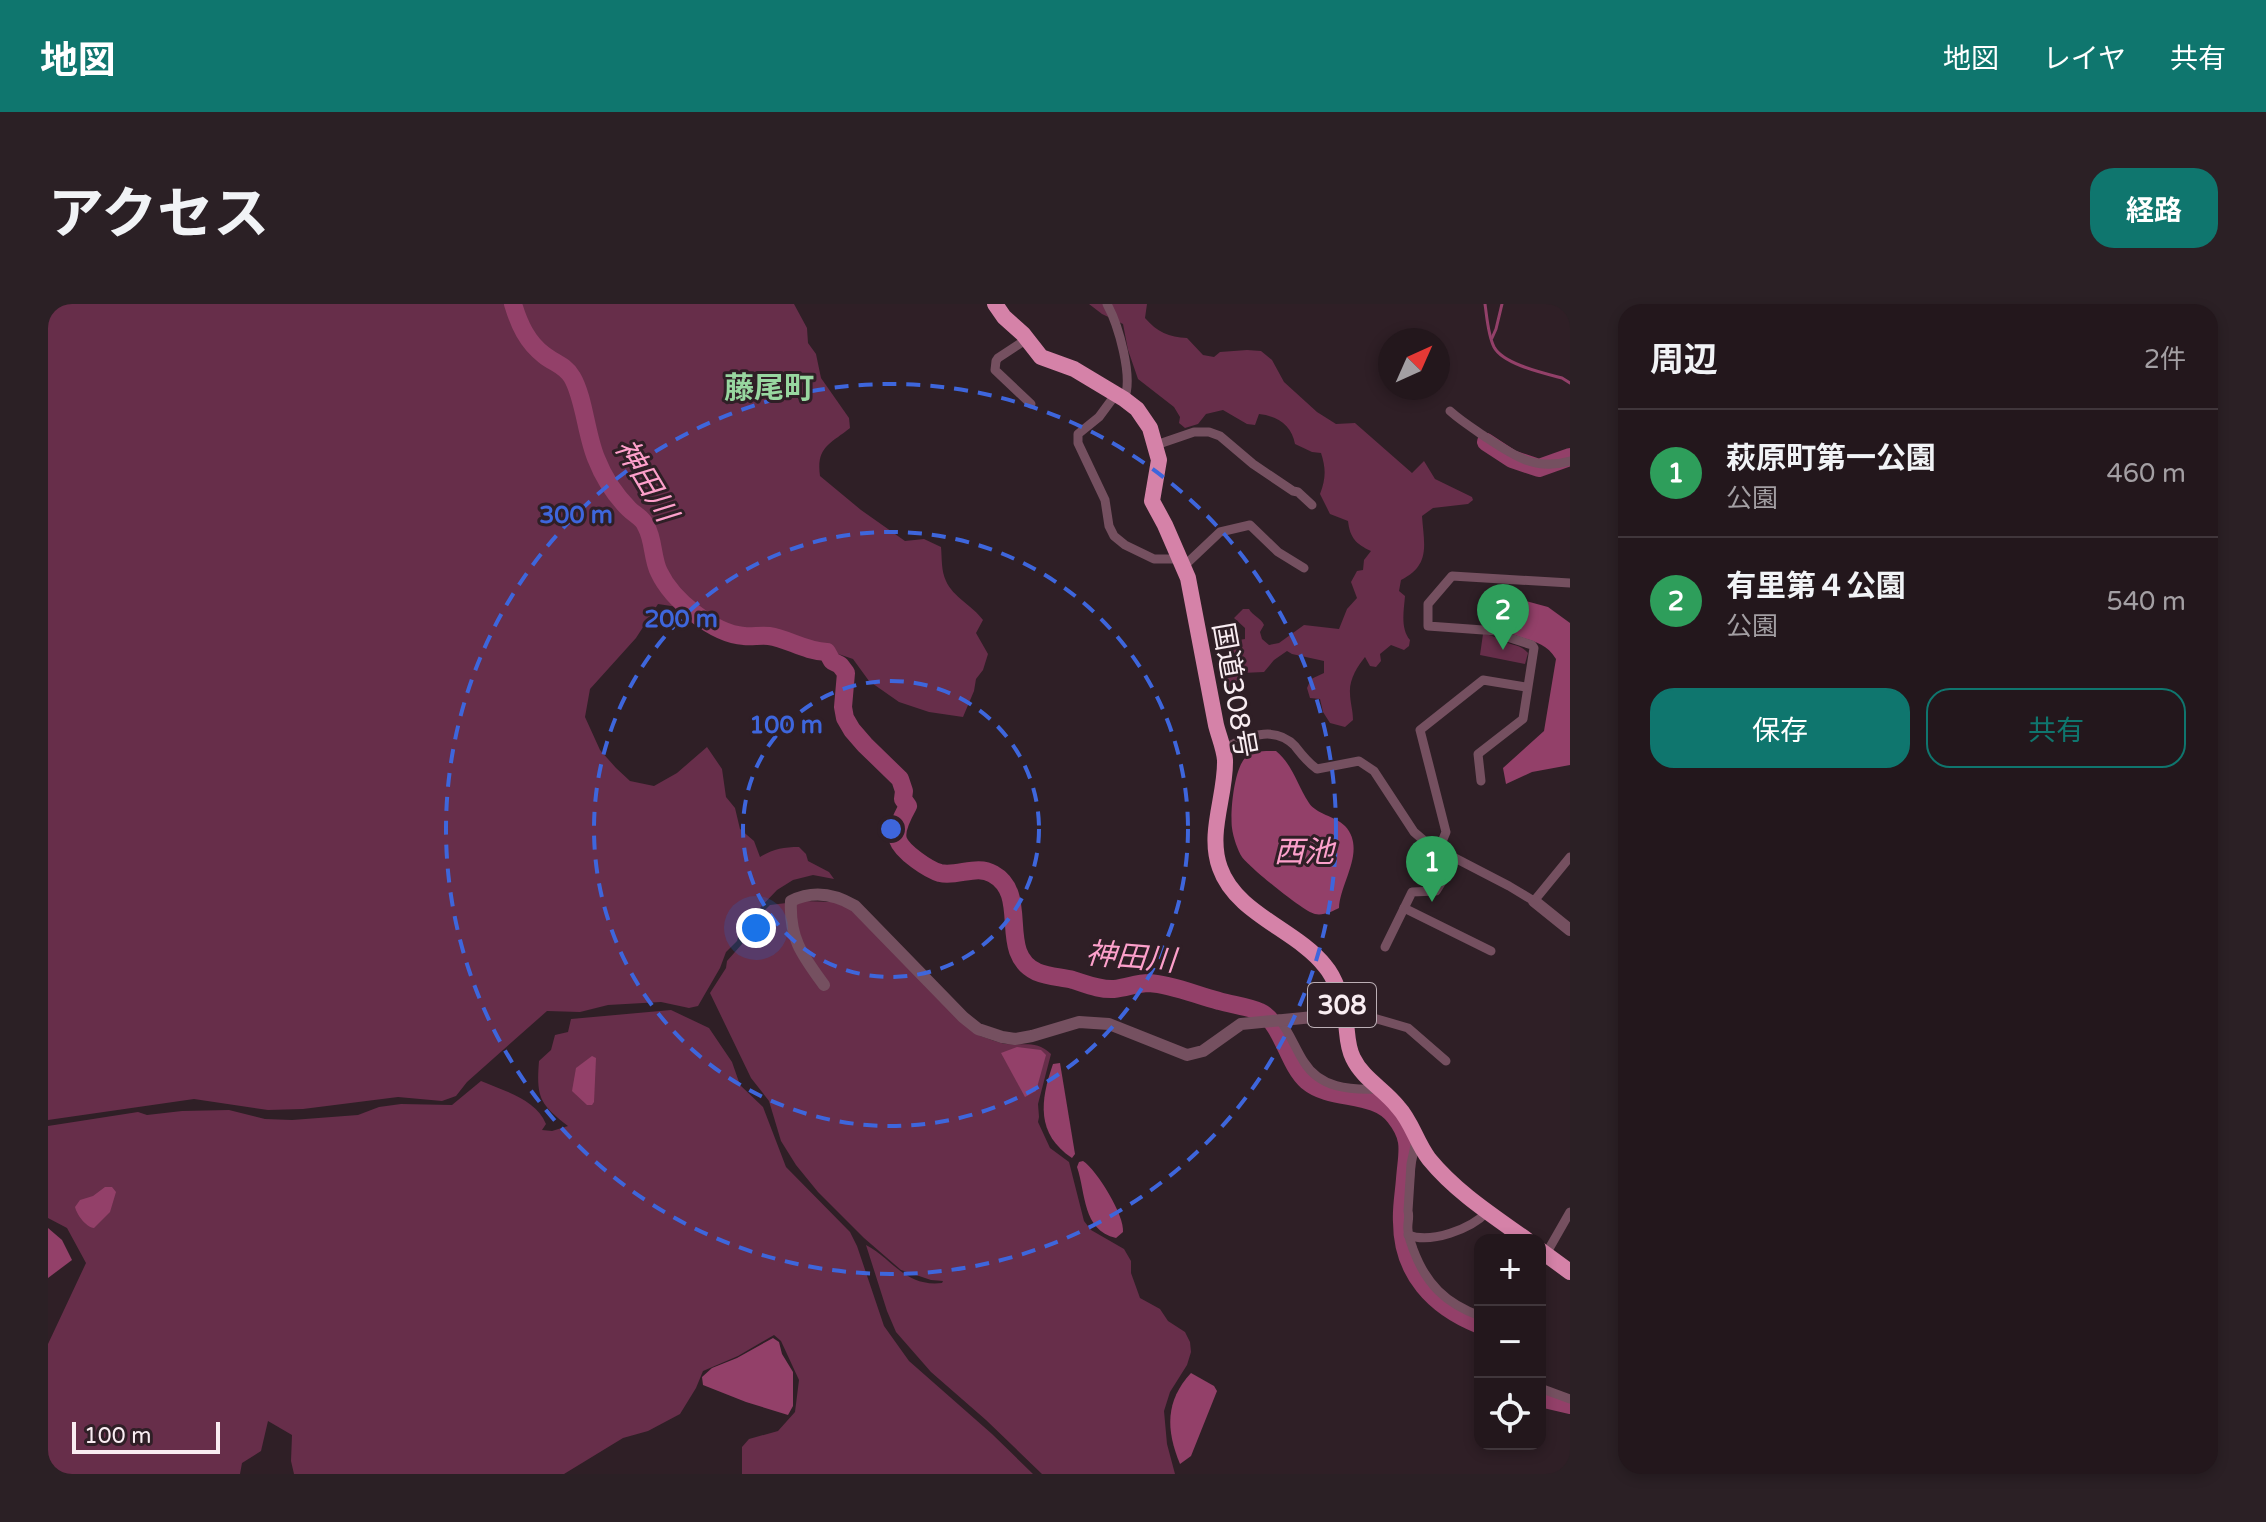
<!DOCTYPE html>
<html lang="ja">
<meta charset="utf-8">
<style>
body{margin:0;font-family:"Varela Round","Noto Sans JP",sans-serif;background:#2b2025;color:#f1f3f6}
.controls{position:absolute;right:24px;bottom:24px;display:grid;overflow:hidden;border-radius:16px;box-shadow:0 4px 12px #0003}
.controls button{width:72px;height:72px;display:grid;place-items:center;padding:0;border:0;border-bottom:2px solid #40363b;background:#23171c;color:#f1f3f6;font:40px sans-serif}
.compass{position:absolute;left:1330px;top:24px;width:72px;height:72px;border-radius:50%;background:#23171c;box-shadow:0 4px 12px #0003;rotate:45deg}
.scale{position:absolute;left:24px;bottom:20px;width:148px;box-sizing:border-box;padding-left:8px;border:4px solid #f9edf2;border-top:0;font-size:22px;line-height:28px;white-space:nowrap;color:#f9edf2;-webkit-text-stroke:6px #2f1f26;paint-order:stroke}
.you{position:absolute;left:708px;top:624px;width:28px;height:28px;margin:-20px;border:6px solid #fff;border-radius:50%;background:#1a73e8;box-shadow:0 0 0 12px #1a73e833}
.badge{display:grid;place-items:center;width:52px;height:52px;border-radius:50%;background:#0f766e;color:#fff;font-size:26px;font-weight:700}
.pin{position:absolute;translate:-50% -66px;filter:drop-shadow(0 2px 4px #0008)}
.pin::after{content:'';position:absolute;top:42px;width:28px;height:24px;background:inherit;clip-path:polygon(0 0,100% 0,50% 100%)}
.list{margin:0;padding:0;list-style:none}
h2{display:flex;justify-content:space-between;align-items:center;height:104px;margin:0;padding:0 32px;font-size:34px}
h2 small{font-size:26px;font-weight:400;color:#a39fa3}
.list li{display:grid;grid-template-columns:52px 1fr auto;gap:24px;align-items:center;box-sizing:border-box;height:128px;padding:0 32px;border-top:2px solid #40363b}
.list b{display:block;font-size:30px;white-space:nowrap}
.list p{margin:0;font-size:26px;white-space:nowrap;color:#a39fa3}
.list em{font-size:26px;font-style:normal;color:#a39fa3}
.actions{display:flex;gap:16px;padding:24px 32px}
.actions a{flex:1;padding:18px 0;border:2px solid #0f766e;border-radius:24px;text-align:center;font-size:28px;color:#0f766e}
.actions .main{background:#0f766e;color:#fff}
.icon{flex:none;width:44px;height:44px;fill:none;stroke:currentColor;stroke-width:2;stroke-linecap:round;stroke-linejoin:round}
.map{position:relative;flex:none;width:1522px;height:1170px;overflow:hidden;border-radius:24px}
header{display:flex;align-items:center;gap:48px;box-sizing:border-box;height:112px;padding:0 40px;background:#0f766e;color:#fff}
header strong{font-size:38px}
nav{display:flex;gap:44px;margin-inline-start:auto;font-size:28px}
.intro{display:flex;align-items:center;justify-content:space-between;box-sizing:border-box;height:192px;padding:0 48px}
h1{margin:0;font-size:56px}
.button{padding:20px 36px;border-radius:24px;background:#0f766e;color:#fff;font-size:28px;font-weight:700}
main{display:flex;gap:48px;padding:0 48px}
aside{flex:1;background:#23171c;border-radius:24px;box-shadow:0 4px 12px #0003}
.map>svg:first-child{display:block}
.green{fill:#672e4a}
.water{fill:#934069}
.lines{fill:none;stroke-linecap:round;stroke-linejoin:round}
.stream{stroke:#934069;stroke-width:3}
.river{stroke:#934069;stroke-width:18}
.minor{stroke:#755060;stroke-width:9}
.tertiary{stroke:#755060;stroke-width:12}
.trunk{stroke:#d582a8;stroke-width:16}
.ring{fill:none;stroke:#3e66dc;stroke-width:4;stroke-dasharray:14 10}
.labels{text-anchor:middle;stroke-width:6;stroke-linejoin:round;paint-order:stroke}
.shield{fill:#2f1f26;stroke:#bcafb5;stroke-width:2}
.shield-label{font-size:26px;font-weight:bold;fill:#f9edf2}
.street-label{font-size:28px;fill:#f9edf2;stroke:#2f1f26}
.neighbourhood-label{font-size:30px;font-weight:bold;fill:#98d7a0;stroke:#2f1f26}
.water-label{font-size:30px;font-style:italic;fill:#fda0cb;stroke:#2f1f26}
.centre{fill:#3e66dc;stroke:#2f1f26;stroke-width:4}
.ring-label{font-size:24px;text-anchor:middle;font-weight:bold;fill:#3e66dc;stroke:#2f1f26;stroke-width:6;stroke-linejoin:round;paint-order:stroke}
</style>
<header>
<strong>地図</strong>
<nav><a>地図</a><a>レイヤ</a><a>共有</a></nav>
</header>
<div class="intro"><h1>アクセス</h1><a class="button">経路</a></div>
<main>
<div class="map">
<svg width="1522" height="1170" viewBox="0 0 1522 1170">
<rect width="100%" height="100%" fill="#2f1f26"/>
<g class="green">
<path d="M0,0h746l13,24 1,15 8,11 5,24 28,40 1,10c-20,16 -34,19 -30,48l41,34 44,31 19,-2 17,8c1,11 0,24 5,34 7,16 27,25 37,39l-7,13 12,21 -5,16 -7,9 -2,12 -11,26 -34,-5 -30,-10 -30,-21 -16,-22 -85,-29 -25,1 -27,-6 -19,-15 -39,-6 -22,34 -46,51 -5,28 15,33 16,18 14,13 24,5 23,-13 30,-26 15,22 4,28 9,11 5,21 14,12 6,16c13,-8 23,-10 39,-10l7,7 2,7 21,11 5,7 -21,-4 -20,5 -16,10 -36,38 -4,13 -11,11 -6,16 -22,38 -9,2 -28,-6 -53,3 -28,7 -33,-1 -80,71 -11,14 -14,5 -44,-4 -95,12 -35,1 -74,-11 -146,21z"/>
<path d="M1041,0h58l-2,14c12,14 24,19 42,20l16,17 11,2 6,-5 27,-2 14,1 11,9 12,22 33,30 19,12 19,-1 57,50 12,-12 11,18 37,18 1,3 -5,4 -35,4 -11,8c2,29 9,49 -21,64l-2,11 6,5c-1,14 -5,32 5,44l-1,6 -5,4 -13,-5 -11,9 1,7 -5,6 -6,-1 -5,-9c-8,10 -16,23 -15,36 0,9 3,17 3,27l-8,7 -15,-4 -7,-11 -3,-13 -10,-1 -3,-10 4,-9 13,-6v-12l-32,-7 -5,-3 -13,9 -10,12 -22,1 -7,15 -5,4 -5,-1c-6,-17 -3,-32 8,-46l-1,-4 13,-2v-11l-11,-10 9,-9h6c4,7 12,9 15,16l-4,7 2,7 7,6 10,-2 25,-18 35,4 8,-20 10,-11 -6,-16 6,-11 6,-1 1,-10 7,-9c-15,-7 -21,-13 -23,-30l-18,-7 -10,-20c6,-15 6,-26 1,-41l-9,-1 -17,-8c-3,-18 -17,-28 -36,-30l-4,11 -8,-1 -24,-14 -17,4 -8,10 -13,4 -6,-5 1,-6 -6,-10 -36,-28 -10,-29 -5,-26 -21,-10z"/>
<path d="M1435,330c9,1 12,3 20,7 10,5 17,3 25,12l-3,11 -45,-9z"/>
<path d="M755,597l30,1 16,6 131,128c8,2 18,7 26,8 18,2 30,-4 45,10l-13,50 1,13 -1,5 12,26 19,14 15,59 7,9 33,19 7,12v12l9,25 20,11 8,12 17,11 5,10 1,10 -4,13 -17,27 -6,19 3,33 8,30h-133l-56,-54 -55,-48 -35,-40 -9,-21 -21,-66c28,15 39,42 76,38l1,-2 -12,-1 -30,-10 -37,-32 -46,-46 -22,-27 -15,-24 -12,-40 -18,-23 -41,-85 16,-25 1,-7 15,-17 2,-12 8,-9 18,-18z"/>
<path d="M623,706l38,18 23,34 8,23 23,22 23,60 64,65 7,14 27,80 25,35 83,73 41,40h-291v-27l7,-8 29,-8 17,-19 4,-32 -18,-39 -7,-6 -36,21 -35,15 -7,17 -16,26 -32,17 -25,7 -59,36h-270l-3,-13 1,-26 -24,-14 -7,30 -19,12 -2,11h-192v-130l38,-81 -19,-35 -19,-10v-92l90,-14 9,3 35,-4 47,-1 36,9 27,1 66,-5 21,-8 22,-3 51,1 29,-24c23,10 55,18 65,43l-4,6 10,1 16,-5c-28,-22 -32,-28 -29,-65l12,-11 4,-15 13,-3 3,-13z"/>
</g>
<g class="water">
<path d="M1463,293l37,10 22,16v142l-38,7 -26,12 -3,-16 41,-37 12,-72c-14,-24 -38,-16 -55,-33l3,-17z"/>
<path d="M1228,447c17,14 21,34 33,52 7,11 26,13 36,23 22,24 -5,56 -6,82 -6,3 -16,8 -24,6 -11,-2 -66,-47 -73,-57 -4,-6 -9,-20 -10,-29 -2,-16 2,-60 14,-71 8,-7 20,-6 30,-6z"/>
<path d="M969,743l24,3 5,5 -10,36 -11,6 -24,-44z"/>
<path d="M544,752l4,2 -2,44 -2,3h-5l-15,-14 4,-23z"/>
<path d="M1012,759l15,91 -3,4c-36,-24 -32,-57 -19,-94z"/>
<path d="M1035,857c14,9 42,55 40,71l-7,6c-34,-8 -30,-45 -39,-71l2,-5z"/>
<path d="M57,883h7l4,5 -6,20 -16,16c-8,-1 -17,-13 -19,-21l5,-7 13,-4z"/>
<path d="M0,924l14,12 10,20 -24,18z"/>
<path d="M725,1034l6,4 3,12 11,18v34l-5,9 -42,-13 -43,-17 -1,-8 10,-9 25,-10z"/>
<path d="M1143,1069l23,13 3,5 -26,65 -11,8c-14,-34 -15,-63 11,-91z"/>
</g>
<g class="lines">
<g class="stream">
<path d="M1437,0c2,14 3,31 9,43 9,17 49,26 68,31l8,5"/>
<path d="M1444,34l4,-9 6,-25"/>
</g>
<g class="river">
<path d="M465,0c6,20 14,38 31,51 10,8 21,10 28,22 12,20 14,57 24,81 7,18 19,37 33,51 6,6 14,9 17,17 8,14 6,32 13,46 13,28 55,62 85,64 8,1 16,-1 25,0 20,3 35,15 58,16l5,9 8,4 6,8 -3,34 2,11 7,12 13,15 35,34 4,12 -1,8 5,7c-5,9 -13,24 -10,34 4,12 31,30 42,33 18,4 37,-9 53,1 38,21 3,79 44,98 12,5 24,5 36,8 13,4 27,10 41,9 12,-1 23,-6 35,-6 26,2 46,12 70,18 13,4 29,5 41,11 22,10 28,53 47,69 25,21 67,9 88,36 18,23 12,35 10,62 -1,14 -4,29 -3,43 0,51 32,85 78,103"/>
<path d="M1438,138l26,17 27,9 31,-11"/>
<path d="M1492,1094l30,7"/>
</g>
<g class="minor">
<path d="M1059,0c11,20 27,74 17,95"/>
<path d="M979,35l-29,19 -2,3 -1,9 36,34"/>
<path d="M1068,90l-17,23 -21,17v9l27,57 4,26 5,10 11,9 29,14h26"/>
<path d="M1402,107c11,10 24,18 37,27 27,18 49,33 83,23"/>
<path d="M1108,141l38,-13h15l11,4 33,28 40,27 5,1 14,13"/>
<path d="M1135,263l37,-35 30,-7 28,27 26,16"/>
<path d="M1175,445c23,-12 51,-25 72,-3 7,9 12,16 22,23l42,-8 15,10 40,61 14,12 81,42 25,15 36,-44"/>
<path d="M1433,477l-3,-27 45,-35 11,-71 -2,-3 -28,-9 -7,-5 -69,-5v-22l24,-28 118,7"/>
<path d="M1391,545l7,-17 -26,-102 63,-50 43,7"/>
<path d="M1356,604l87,43"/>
<path d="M1337,643l27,-55 24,-1 20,-32"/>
<path d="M1296,710l33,5 31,9 38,33"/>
<path d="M1231,715c11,14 16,29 25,43 16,26 45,28 73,27"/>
<path d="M1368,837l-5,23 -3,47c2,7 -1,12 0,19 0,6 3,13 5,19 13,35 32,54 67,67"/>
<path d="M1360,931c23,9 63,-6 79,-23"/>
<path d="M1498,950l24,-42"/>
<path d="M1492,1084l30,11"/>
</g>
<g class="tertiary">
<path d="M1486,597l36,29"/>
<path d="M776,681c-21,-29 -35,-46 -33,-84 22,-11 44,-7 64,5l108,111 15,12 24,8 13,2 17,-3 47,-14 30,2 78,31 16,-4 38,-27 103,-10"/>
</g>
<g class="trunk">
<path d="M947,0l9,13 19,17 18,23 33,12 50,30 13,10 13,19 9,32 -7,41 13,24 23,53 28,147c3,12 8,23 9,35 1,36 -18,73 -5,108 16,46 77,62 105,98 12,14 16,34 20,51 3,14 1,27 8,41 10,21 31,31 45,49 14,15 18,35 31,52 27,33 63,56 98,81"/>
<path d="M1492,946l30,22"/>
</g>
</g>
<g class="ring">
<circle cx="843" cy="525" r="148"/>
<circle cx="843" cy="525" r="297"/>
<circle cx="843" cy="525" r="445"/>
</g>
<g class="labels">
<rect class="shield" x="1260" y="679" width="68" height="44" rx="6"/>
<g class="shield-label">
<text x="1294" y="710">308</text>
</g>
<g class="street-label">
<text transform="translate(1187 386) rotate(80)" y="10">国道308号</text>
</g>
<g class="neighbourhood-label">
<text x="721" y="94">藤尾町</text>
</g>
<g class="water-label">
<text transform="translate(598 176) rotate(59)" y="10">神田川</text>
<text x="1256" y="558">西池</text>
<text transform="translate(1083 653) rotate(5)" y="10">神田川</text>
</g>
</g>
<circle cx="843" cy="525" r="12" class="centre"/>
<g class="ring-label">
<text x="528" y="219">300 m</text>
<text x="633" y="323">200 m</text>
<text x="738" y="429">100 m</text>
</g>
</svg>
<div class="controls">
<button>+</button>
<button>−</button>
<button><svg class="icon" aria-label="locate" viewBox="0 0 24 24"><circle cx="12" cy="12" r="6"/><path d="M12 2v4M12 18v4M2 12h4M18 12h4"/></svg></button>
</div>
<svg class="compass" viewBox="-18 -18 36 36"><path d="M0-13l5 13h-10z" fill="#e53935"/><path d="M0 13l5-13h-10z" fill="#a39fa3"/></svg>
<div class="scale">100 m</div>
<div class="you"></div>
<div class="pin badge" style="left:1384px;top:598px;background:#2e9e5b">1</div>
<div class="pin badge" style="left:1455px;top:346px;background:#2e9e5b">2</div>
</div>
<aside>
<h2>周辺<small>2件</small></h2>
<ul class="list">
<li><span class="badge" style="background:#2e9e5b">1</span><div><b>萩原町第一公園</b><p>公園</p></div><em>460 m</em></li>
<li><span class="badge" style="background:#2e9e5b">2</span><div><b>有里第４公園</b><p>公園</p></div><em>540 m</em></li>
</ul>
<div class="actions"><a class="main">保存</a><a>共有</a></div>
</aside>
</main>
